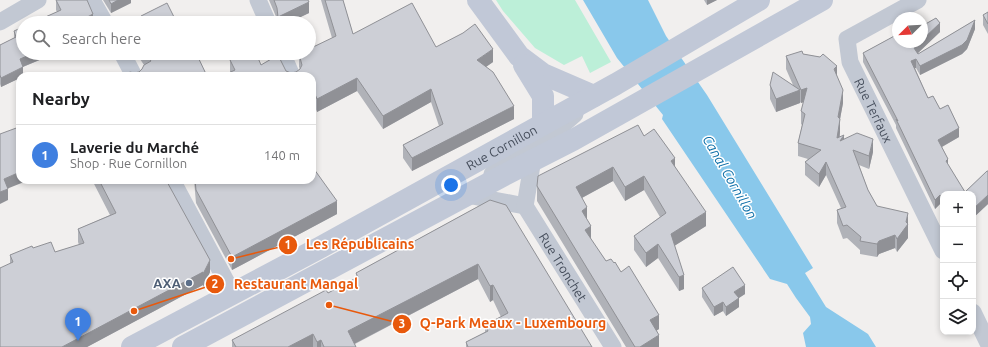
<!DOCTYPE html>
<meta charset="utf-8">
<style>
body{margin:0;font-family:Ubuntu,sans-serif;background:#f2f2f2;color:#202124}
.controls{position:absolute;right:12px;bottom:12px;display:grid;overflow:hidden;border-radius:8px;box-shadow:0 2px 6px #0003}
.controls button{width:36px;height:36px;display:grid;place-items:center;padding:0;border:0;border-bottom:1px solid #e0e0e0;background:#fff;color:#202124;font:20px sans-serif}
.compass{position:absolute;left:892px;top:12px;width:36px;height:36px;border-radius:50%;background:#fff;box-shadow:0 2px 6px #0003;rotate:246deg}
.you{position:absolute;left:451px;top:185px;width:14px;height:14px;margin:-10px;border:3px solid #fff;border-radius:50%;background:#1a73e8;box-shadow:0 0 0 6px #1a73e833}
.badge{display:grid;place-items:center;width:26px;height:26px;border-radius:50%;background:#0b8043;color:#fff;font-size:13px;font-weight:700}
.pin{position:absolute;translate:-50% -33px;filter:drop-shadow(0 1px 2px #0008)}
.pin::after{content:'';position:absolute;top:21px;width:14px;height:12px;background:inherit;clip-path:polygon(0 0,100% 0,50% 100%)}
.list{margin:0;padding:0;list-style:none}
h2{display:flex;justify-content:space-between;align-items:center;height:52px;margin:0;padding:0 16px;font-size:17px}
h2 small{font-size:13px;font-weight:400;color:#757577}
.list li{display:grid;grid-template-columns:26px 1fr auto;gap:12px;align-items:center;box-sizing:border-box;height:60px;padding:0 16px;border-top:1px solid #e0e0e0}
.list b{display:block;font-size:15px;white-space:nowrap}
.list p{margin:0;font-size:13px;white-space:nowrap;color:#757577}
.list em{font-size:13px;font-style:normal;color:#757577}
.icon{flex:none;width:22px;height:22px;fill:none;stroke:currentColor;stroke-width:2;stroke-linecap:round;stroke-linejoin:round}
.map{position:relative;flex:none;width:988px;height:347px;overflow:hidden}
.search{position:absolute;background:#fff;box-shadow:0 2px 6px #0003;left:16px;top:16px;width:300px;height:44px;display:flex;align-items:center;gap:10px;box-sizing:border-box;padding:0 14px;border-radius:22px;color:#757577;font-size:15px}
.panel{position:absolute;background:#fff;box-shadow:0 2px 6px #0003;left:16px;top:72px;width:300px;height:112px;border-radius:12px}
.map>svg:first-child{display:block}
.green{fill:#bcefd8}
.water{fill:#89c8eb}
.lines{fill:none;stroke-linecap:round;stroke-linejoin:round}
.street{stroke:#c2c8d3;stroke-width:17}
.secondary{stroke:#c1c8d7;stroke-width:22}
.wall{fill:#b0b2b8}
.shaded-wall{fill:#909196}
.building{fill:#cdcfd6;stroke:#909196}
.service-dot{fill:#5c6f8a;stroke:#fff;stroke-width:1.5}
.labels{text-anchor:middle;stroke-width:3;stroke-linejoin:round;paint-order:stroke}
.street-label{font-size:13px;fill:#464e5c;stroke:#fff}
.service-label{font-size:13px;font-weight:bold;fill:#4e5e75;stroke:#fff;text-anchor:end}
.water-label{font-size:14px;font-style:italic;fill:#0d6fa8;stroke:#fff}
.leader{fill:none;stroke:#e8590c;stroke-width:1.5}
.callout-dot{fill:#e8590c;stroke:#fff;stroke-width:1.5}
.mark-label{font-size:12px;text-anchor:middle;font-weight:bold;fill:#fff}
.callout-label{font-size:14px;text-anchor:middle;font-weight:bold;fill:#e8590c;stroke:#fff;stroke-width:3;stroke-linejoin:round;paint-order:stroke}
</style>
<div class="map">
<svg width="988" height="347" viewBox="0 0 988 347">
<rect width="100%" height="100%" fill="#f1efee"/>
<path class="green" d="M496,0h79l36,62 -21,11 -8,-17 -18,9 -29,-17 -32,-37z"/>
<path class="water" d="M583,0h65l18,36 41,59 106,173 -8,5 21,34 42,27 8,13h-70l-3,-14 8,-9 -1,-7 -14,-19 -9,-14 -17,-5 -108,-160 1,-4 -46,-57z"/>
<g class="lines">
<g class="street">
<path d="M92,0l13,23"/>
<path d="M258,0l10,23"/>
<path id="s1" d="M918,0l-71,39 3,23 93,189"/>
<path d="M0,22l38,-22"/>
<path d="M122,53l12,23"/>
<path d="M282,53l10,23"/>
<path d="M492,174l38,-31 10,-15"/>
<path d="M172,180l61,114"/>
<path d="M467,195l58,11"/>
<path id="s2" d="M525,206l88,141"/>
<path d="M525,206l8,-47 18,-24 24,-21"/>
<path d="M973,312l15,31"/>
</g>
<g class="secondary">
<path d="M478,0l41,56 24,18 51,22"/>
<path d="M524,65l19,31v28"/>
<path id="s3" d="M132,347l189,-100 295,-163 143,-84"/>
<path d="M183,347l329,-176 61,-31 249,-140"/>
</g>
</g>
<g class="wall">
<path d="M56,0l37,23h-61l25,-11 -1,-2z"/>
<path d="M103,0h28v3l-20,10z"/>
<path d="M269,0h39l1,13 -21,10h-10l-1,-4z"/>
<path d="M321,0h22l10,34 83,13 57,15 -7,5 28,52 -102,52 -9,-13v-13l36,-19 -8,-24 -48,27 -26,-38 -40,21 -5,-12v-24l-82,-4v-12l31,5 25,6 5,2 5,-1 4,-3 -1,-2v-13l33,-16z"/>
<path d="M704,0h13l-10,5z"/>
<path d="M988,12v22l-5,-9v-10z"/>
<path d="M936,18l4,5v9l-23,21 1,1 57,-34v9l-8,20 -5,5 -42,21 -4,-7h-1l13,30 5,-2 7,13 8,-4 11,23v9l-17,10 6,12v6l17,27 22,-21h1v33l-15,14v-24h-30v14l-3,-4 -5,5 -39,-81v-3l-33,-63v-9l35,-19v8h24v-16z"/>
<path d="M14,31l35,22v3l-26,11v9h-3v2l-19,9 -1,-3v-39l14,-7z"/>
<path d="M136,53h60l11,23h-80v-2l12,-2 3,-3 2,-4z"/>
<path d="M803,54l17,3 17,19 6,27 -3,16v18l33,15 -4,17 -10,-4 9,25 9,16 31,18v14l-11,14 -2,-4 -16,6 -2,3 -17,-3v-4l-13,-12 -4,1 -6,-16v-13l4,-2 -15,-33 -7,12 -14,-12v-13l3,-3 -10,-3v-13l4,-18 -1,-1v-13l3,-9 -3,1 -1,-1v1l-24,9 -6,-13v-14h23l-7,-16v-13z"/>
<path d="M644,136l31,31 31,59 -32,20 10,43 -5,2 -21,-33 -12,9 -12,-17v-14l26,-19 -16,-27 -19,11 -12,-20 -31,17 9,42 15,21 53,68 -2,1 2,17h-33l-89,-146v-15z"/>
<path d="M92,180h74l44,92 -7,15v-2l-116,62h-87l10,-83v-9l23,-7 22,4 24,-7 -1,-3v-13l32,-14z"/>
<path d="M194,180h118l25,34 -105,56 -36,-67z"/>
<path d="M490,200l102,147h-126v-5l19,-10v-7l16,-8 -8,-17 -3,2 -12,-23 -123,65 1,3h-124v-7l96,-47 28,-15v-5z"/>
<path d="M702,288l43,6 -6,4v9l-13,9 -3,-5 -9,5 -12,-19z"/>
</g>
<g class="shaded-wall">
<path d="M118,0h13v3l-20,10v-9z"/>
<path d="M707,0h10l-10,5z"/>
<path d="M309,2v11l-21,10h-10v-6z"/>
<path d="M93,14v9h-17z"/>
<path d="M975,20v9l-8,20 -5,5 -42,21v-9z"/>
<path d="M940,23v9l-26,25v-9l6,-6h2v-2z"/>
<path d="M493,49v13l-16,11v-13z"/>
<path d="M34,53h15v3l-29,12v-9z"/>
<path d="M916,59v9l-5,2v-9z"/>
<path d="M837,66v14l-3,-11z"/>
<path d="M23,67v9h-3v2l-19,9v-9z"/>
<path d="M357,78v13l-40,21v-13z"/>
<path d="M807,88v13l-6,2v-13z"/>
<path d="M431,89v13l-48,27v-13z"/>
<path d="M800,90v13l-24,9v-13z"/>
<path d="M843,90v13l-5,27v-13z"/>
<path d="M514,106v13l-102,52v-13z"/>
<path d="M840,119v13l-3,20v-14z"/>
<path d="M959,128v9l-21,12v-9z"/>
<path d="M844,135v13l-4,-7z"/>
<path d="M873,139v13l-4,17v-13z"/>
<path d="M675,158v14l-4,-11z"/>
<path d="M948,159v9l-2,-7z"/>
<path d="M826,162v13l-7,12v-13z"/>
<path d="M613,167v14l-37,20v-14z"/>
<path d="M20,172v8h9l-25,10v-11z"/>
<path d="M644,176v14l-19,11v-14z"/>
<path d="M8,189v11l-8,4v-12z"/>
<path d="M940,195v9l-5,5v-9z"/>
<path d="M988,195v9l-15,14v-9z"/>
<path d="M337,201v13l-105,56v-13z"/>
<path d="M587,207v14l-5,-10z"/>
<path d="M706,212v14l-35,22v-14z"/>
<path d="M908,213v25l-11,14v-13l9,-17z"/>
<path d="M591,226v14l-6,-10z"/>
<path d="M895,235v13l-16,6 -2,3v-13l2,-3z"/>
<path d="M658,244v14l-12,9v-14z"/>
<path d="M210,260v12l-7,15v-13z"/>
<path d="M478,264v15l-130,68v-16z"/>
<path d="M203,272v13l-116,62h-25z"/>
<path d="M684,275v14l-5,2v-14z"/>
<path d="M493,285v15l-3,2v-16z"/>
<path d="M745,285v9l-11,7v-9z"/>
<path d="M739,298v9l-13,9v-9z"/>
<path d="M723,302v9l-9,5v-9z"/>
<path d="M659,315v14l-9,6v-15z"/>
<path d="M313,334v13h-25z"/>
<path d="M659,335v12h-19z"/>
<path d="M321,340v7h-4v-5z"/>
</g>
<g class="building">
<path d="M56,0h31l6,14 -17,9h-44l29,-13z"/>
<path d="M109,0h9l-7,4z"/>
<path d="M274,0h34l1,2 -31,15 -1,-9z"/>
<path d="M325,0h18l10,34 59,-31 24,44 27,-14 12,-9 18,25 -16,11 16,12 21,34 -102,52 -9,-13 40,-21 -12,-35 -48,27 -26,-38 -40,21 -5,-12v-11h-90l13,-6 -5,-10 12,-7h14l5,12 17,-10 8,16 5,2 5,-1 4,-3 2,-4 -3,-11 1,-1h9v-4l27,-13z"/>
<path d="M167,3l10,20h-46l10,-6v-1z"/>
<path d="M988,12v12l-5,-9z"/>
<path d="M936,18l4,5 -18,17v-14z"/>
<path d="M975,20l-8,20 -5,5 -42,21 -4,-7 -5,2 17,37 5,-2 7,13 8,-4 11,23 -21,12 10,19 -2,2 19,31 22,-21h1v24l-15,14v-15h-30v5l-3,-4 -5,5 -39,-81 2,2 -35,-68 35,-19v8h22l-6,6 4,6z"/>
<path d="M23,27v26h11l-14,6 3,8 -22,11 -1,-3v-30l16,-8 -2,-6z"/>
<path d="M802,51l1,3 17,3 3,-3 14,12 -3,3 9,21 -5,27 2,2 -3,19 7,-3 -4,6 17,-8 16,6 -4,17 -16,-6 15,40 9,16 31,7 -2,9 2,2 -11,15 -2,-4 -16,6 -2,3 -17,-3 1,-4 -14,-12 -4,1 -6,-16 9,-3 -20,-45 -7,12 -14,-12 16,-12 -23,-7 7,-29 -4,-3 6,-23 -6,2 -15,-34z"/>
<path d="M145,53h51l11,23h-79l-1,-2 3,-2 4,1 5,-1 3,-3 2,-4 7,-4z"/>
<path d="M773,72l27,18 -24,9 -6,-14z"/>
<path d="M638,125l6,11 10,-7 21,29 -4,3 35,51 -35,22 13,41 -5,2 -21,-33 -12,9 -12,-17 32,-23 -22,-37 -19,11 -12,-20 -37,20 11,20 -5,4 9,15 -6,4 21,31 5,-2 3,4 1,-1 6,10 8,-6 30,49 -9,5 9,15 -19,12h-5l-98,-161 1,-10z"/>
<path d="M19,127l1,4v41l-16,7 4,10 -8,3v-58z"/>
<path d="M314,169l23,32 -105,56 -36,-67 -1,-10h117v-10z"/>
<path d="M99,180h67l44,80 -7,14v-2l-141,75h-62v-79l13,-6 -3,-7 22,-9 1,2 18,-6 4,10 29,-9 -6,-14 38,-16z"/>
<path d="M490,200l16,5 86,142h-124l-2,-5 22,-11 -3,-6 23,-12 -15,-28 -3,1 -12,-22 -130,67 8,16h-32l-3,-7 -4,2 -4,-8 -25,13h-52l-4,-7 94,-50 2,3 30,-16 -2,-4z"/>
<path d="M733,267l12,18 -11,7 5,6 -13,9 -3,-5 -9,5 -12,-19z"/>
</g>
<circle class="service-dot" cx="189" cy="283" r="4"/>
<g class="labels">
<g class="street-label">
<text dy="5" stroke="none"><textPath href="#s1" startOffset="158">Rue Terfaux</textPath></text>
<text dy="5" stroke="none"><textPath href="#s3" startOffset="420">Rue Cornillon</textPath></text>
<text dy="5" stroke="none"><textPath href="#s2" startOffset="72">Rue Tronchet</textPath></text>
</g>
<g class="service-label">
<text x="181" y="288">AXA</text>
</g>
<g class="water-label">
<text transform="translate(730 177) rotate(60)" y="5">Canal Cornillon</text>
</g>
</g>
<path class="leader" d="M231 259L288 245M134 311L215 284M329 305L402 324"/>
<g class="callout-dot">
<circle cx="231" cy="259" r="4"/>
<circle cx="134" cy="311" r="4"/>
<circle cx="329" cy="305" r="4"/>
<circle cx="288" cy="245" r="10"/>
<circle cx="215" cy="284" r="10"/>
<circle cx="402" cy="324" r="10"/>
</g>
<g class="mark-label">
<text x="288" y="249">1</text>
<text x="215" y="288">2</text>
<text x="402" y="328">3</text>
</g>
<g class="callout-label">
<text x="360" y="249">Les Républicains</text>
<text x="296" y="289">Restaurant Mangal</text>
<text x="513" y="328">Q-Park Meaux - Luxembourg</text>
</g>
</svg>
<div class="controls">
<button>+</button>
<button>−</button>
<button><svg class="icon" aria-label="locate" viewBox="0 0 24 24"><circle cx="12" cy="12" r="6"/><path d="M12 2v4M12 18v4M2 12h4M18 12h4"/></svg></button>
<button><svg class="icon" aria-label="layers" viewBox="0 0 24 24"><path d="M12 4l9 5-9 5-9-5zM3 14l9 5 9-5"/></svg></button>
</div>
<svg class="compass" viewBox="-18 -18 36 36"><path d="M0-13l5 13h-10z" fill="#e53935"/><path d="M0 13l5-13h-10z" fill="#757577"/></svg>
<div class="you"></div>
<div class="pin badge" style="left:78px;top:341px;background:#3f7fe0">1</div>
<div class="search"><svg class="icon" aria-label="search" viewBox="0 0 24 24"><circle cx="10" cy="10" r="6"/><path d="M15 15l6 6"/></svg>Search here</div>
<section class="panel">
<h2>Nearby<small></small></h2>
<ul class="list">
<li><span class="badge" style="background:#3f7fe0">1</span><div><b>Laverie du Marché</b><p>Shop · Rue Cornillon</p></div><em>140 m</em></li>
</ul>
</section>
</div>
